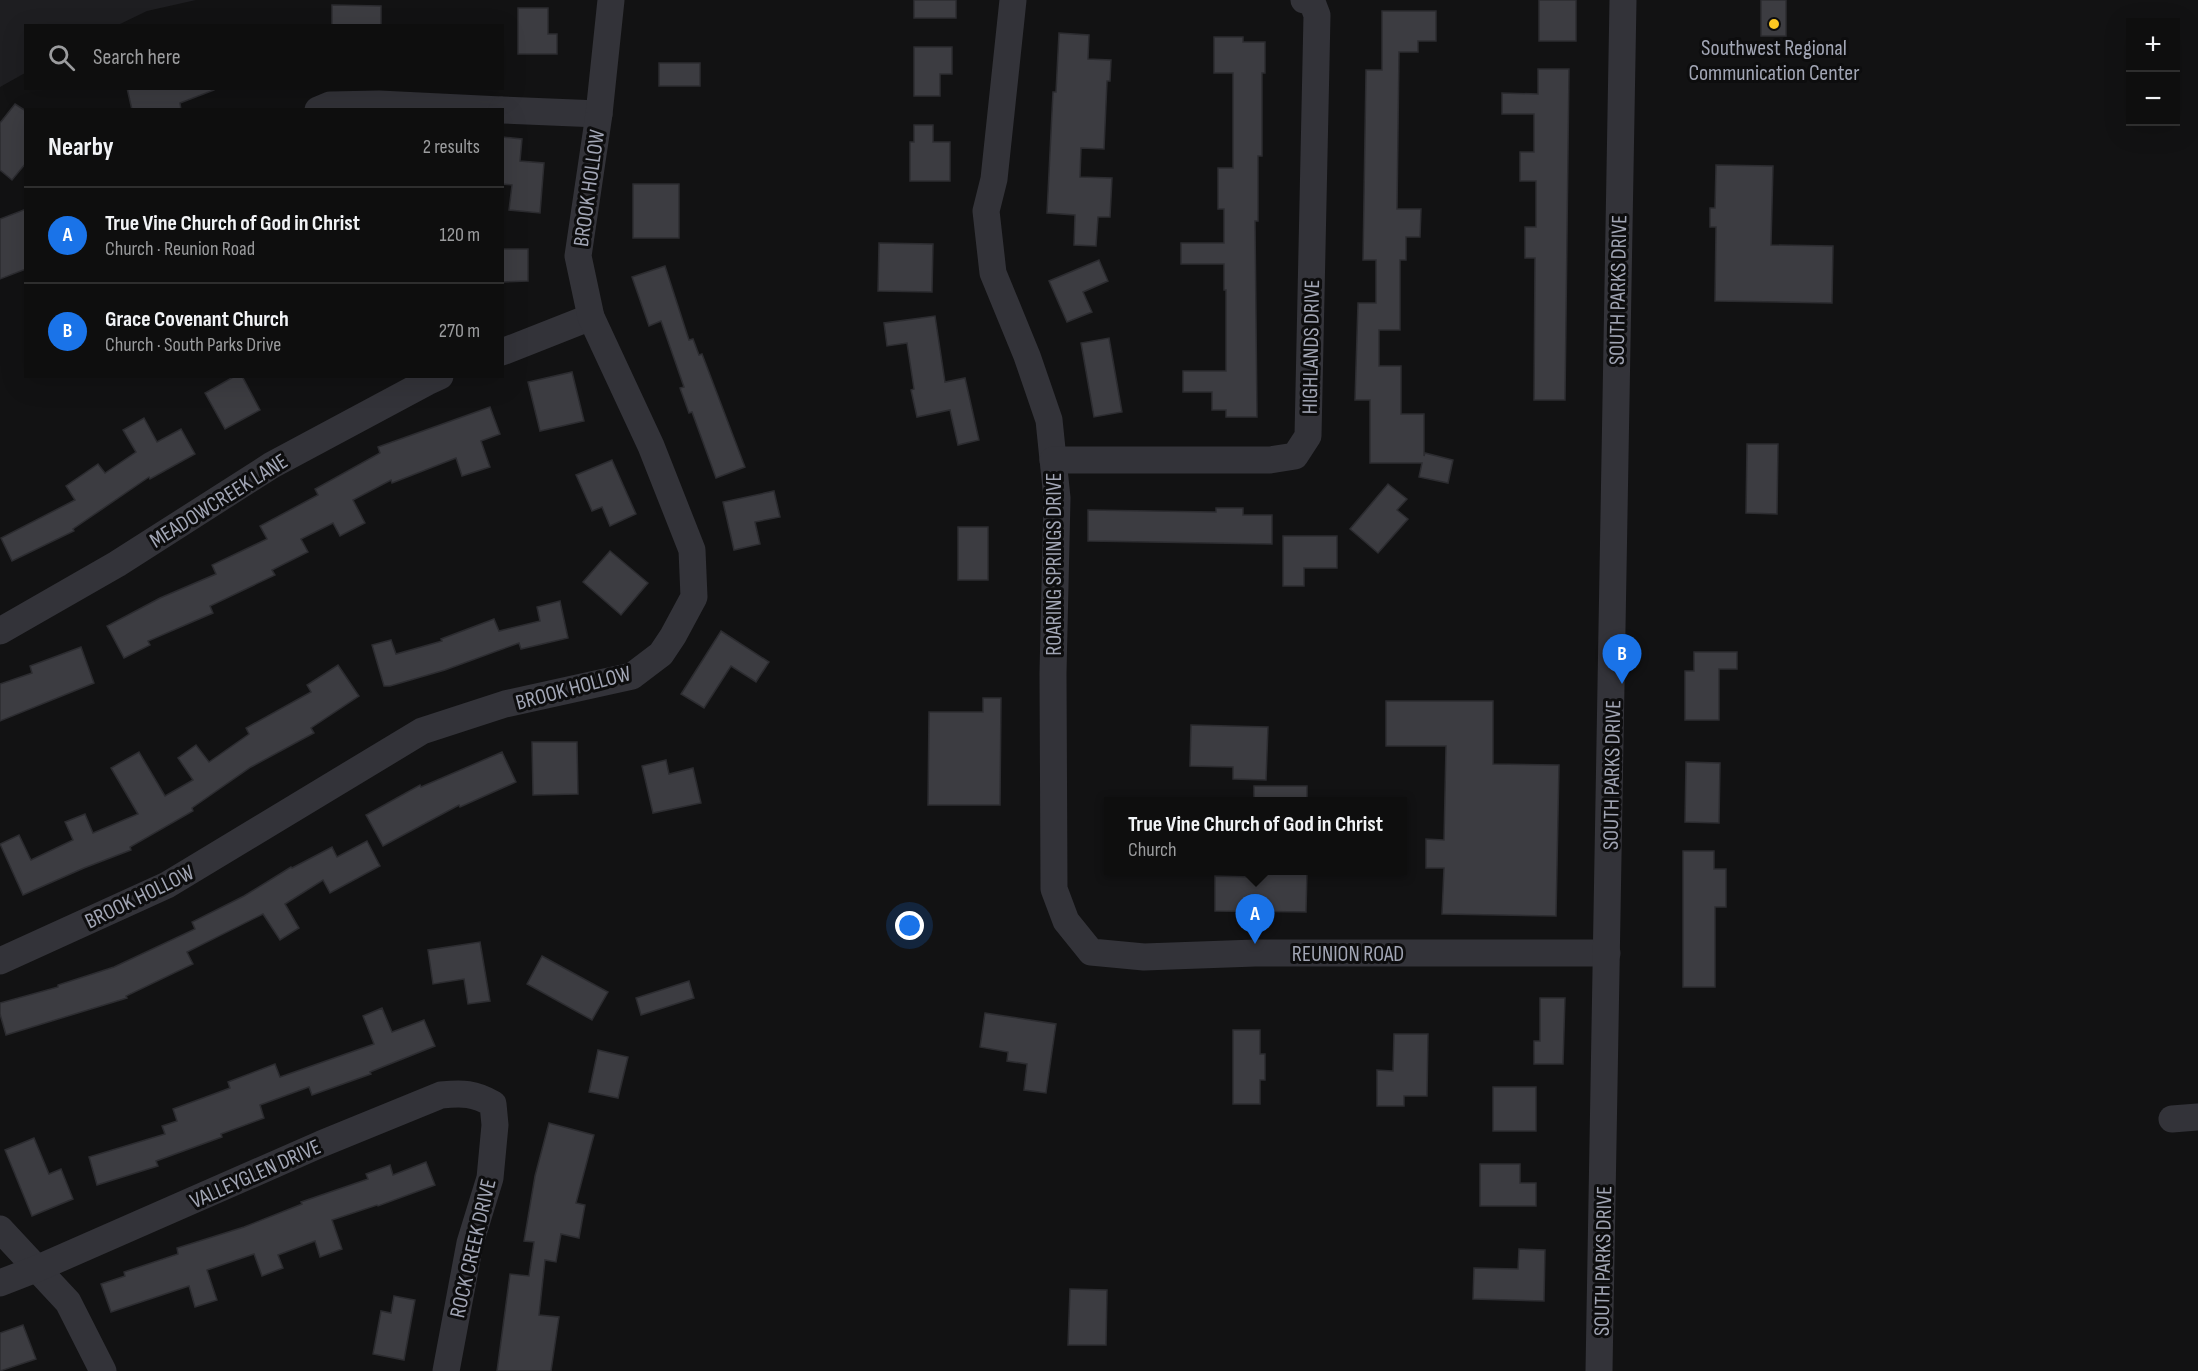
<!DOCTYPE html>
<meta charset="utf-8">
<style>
body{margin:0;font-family:"Sofia Sans Condensed",sans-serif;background:#1c1c1c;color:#f1f3f6}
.controls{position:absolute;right:18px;top:18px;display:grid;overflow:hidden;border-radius:0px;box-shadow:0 6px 24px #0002}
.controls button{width:54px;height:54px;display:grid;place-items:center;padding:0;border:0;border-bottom:2px solid #2e2e2e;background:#0e0e0e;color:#f1f3f6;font:30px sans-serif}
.you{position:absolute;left:910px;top:926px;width:21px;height:21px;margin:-15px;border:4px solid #fff;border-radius:50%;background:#1a73e8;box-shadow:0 0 0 9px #1a73e833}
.badge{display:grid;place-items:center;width:39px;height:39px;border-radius:50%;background:#1a73e8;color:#fff;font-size:20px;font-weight:700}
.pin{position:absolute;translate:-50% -50px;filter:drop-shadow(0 2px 3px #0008)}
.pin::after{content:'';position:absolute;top:32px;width:21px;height:18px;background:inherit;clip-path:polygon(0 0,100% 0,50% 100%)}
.popup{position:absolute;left:1104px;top:797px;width:303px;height:78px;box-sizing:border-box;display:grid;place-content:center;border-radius:0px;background:#0e0e0e;filter:drop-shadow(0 2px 4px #0005);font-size:20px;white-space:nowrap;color:#9b9c9e}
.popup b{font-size:22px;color:#f1f3f6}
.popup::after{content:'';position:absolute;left:50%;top:100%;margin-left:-12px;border:12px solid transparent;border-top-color:#0e0e0e}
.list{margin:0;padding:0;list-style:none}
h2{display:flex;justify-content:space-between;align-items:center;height:78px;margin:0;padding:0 24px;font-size:26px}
h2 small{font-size:20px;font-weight:400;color:#9b9c9e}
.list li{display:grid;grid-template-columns:39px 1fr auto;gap:18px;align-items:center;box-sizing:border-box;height:96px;padding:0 24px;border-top:2px solid #2e2e2e}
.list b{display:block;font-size:22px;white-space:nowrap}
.list p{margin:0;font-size:20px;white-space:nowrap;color:#9b9c9e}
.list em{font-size:20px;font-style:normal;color:#9b9c9e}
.icon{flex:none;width:33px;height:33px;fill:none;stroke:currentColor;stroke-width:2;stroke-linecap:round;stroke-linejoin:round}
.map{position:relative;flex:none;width:2198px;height:1371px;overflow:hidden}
.search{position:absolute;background:#0e0e0e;box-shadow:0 6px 24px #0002;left:24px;top:24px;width:480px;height:66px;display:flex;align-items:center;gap:15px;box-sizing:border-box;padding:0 21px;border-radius:0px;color:#9b9c9e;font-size:22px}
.panel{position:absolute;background:#0e0e0e;box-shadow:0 6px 24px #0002;left:24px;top:108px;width:480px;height:270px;border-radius:0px}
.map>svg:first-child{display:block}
.built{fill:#1e1e21}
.building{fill:#3c3c41;stroke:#2c2c30;stroke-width:1.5}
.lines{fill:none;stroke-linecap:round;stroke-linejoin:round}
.minor{stroke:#333339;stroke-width:27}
.poi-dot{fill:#fcc721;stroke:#0d0d0e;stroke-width:2}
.labels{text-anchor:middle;stroke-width:6;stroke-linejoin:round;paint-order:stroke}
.poi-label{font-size:22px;fill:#a2a6b5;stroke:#0d0d0e}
.street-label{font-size:22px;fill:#a2a6b5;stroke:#0d0d0e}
</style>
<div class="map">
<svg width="2198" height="1371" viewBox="0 0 2198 1371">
<rect width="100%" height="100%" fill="#121213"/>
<path class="built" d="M0,0h196l-49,11 -29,14 -92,1 -1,47 -25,14z"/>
<g class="building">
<rect x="914" y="0" width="42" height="18"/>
<rect x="1539" y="0" width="37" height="41"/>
<rect x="1761" y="0" width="25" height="36"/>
<path d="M332,5l49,1v20h-49z"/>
<path d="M518,8h30v26h9v20h-39z"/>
<path d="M1382,11h54v30h-18v11h-19l-2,157h24l-1,28h-14v23h-6v70h-21v36h22v48h23v42l1,-3 28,7 -5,23 -29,-6 3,-14h-52v-63h-15l3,-97h18v-43h-13l3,-190h16z"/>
<path d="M1059,33l30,2 -1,24 23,1 -1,21h-3l-3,68 -23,-1 -1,29 32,1 -2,39h-12l-2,29 -22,-1 1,-30 -28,-2 6,-121h3z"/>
<path d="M1214,37h29v5h22v31h-3v83h-4v65h-3l2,196h-31v-7h-14v-18h-29v-21h43v-81h-2v-26h-43v-21h43v-34h-6v-41h15v-95h-19z"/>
<path d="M914,47h38v27h-12v22h-26z"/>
<rect x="659" y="63" width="41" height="23"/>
<path d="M1538,69h31l-4,331h-31l1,-142h-10v-31h11v-46h-16v-29h14v-38h-32v-21l36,1z"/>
<path d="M127,88h87v2l-34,13 1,7h-49z"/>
<path d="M15,104l11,7v52l-14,17 -12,-10v-47z"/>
<path d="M914,125h19v17h17v39h-40v-39h4z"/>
<path d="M502,137l20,2 -2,22 24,2 -4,50 -31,-3 3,-25 -10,-1z"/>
<path d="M1716,165l57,1 -2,79 62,1 -1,57 -117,-2 1,-74h-6v-19h5z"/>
<rect x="633" y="184" width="46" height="54"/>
<path d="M26,209v60l-26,10v-60z"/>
<path d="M879,243l54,1 -1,48 -54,-1z"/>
<path d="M502,249h26v32l-26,1z"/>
<path d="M1099,260l9,21 -25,11 9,20 -25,10 -18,-41z"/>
<path d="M665,266l24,74 4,-1 6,16 3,-1 43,113 -29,11 -24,-66 -3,1 -9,-25 4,-1 -23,-66 -12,5 -17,-49z"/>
<path d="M935,316l10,66 20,-4 14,62 -21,5 -8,-35 -33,7 -6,-27 3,-1 -7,-46 -20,3 -3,-23z"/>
<path d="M1109,338l13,74 -28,5 -13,-74z"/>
<path d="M572,372l12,49 -44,10 -12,-49z"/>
<path d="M235,376h7l18,34 -35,19 -20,-36z"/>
<path d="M490,407l10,27 -19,7 9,26 -28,9 -6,-18 -64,25 -1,-3 -38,20 12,23 -25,13 -7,-13 -32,16 7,13 -36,18 3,5 -65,31 3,7 -65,28 2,4 -26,13 -17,-32 53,-28 56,-24 -4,-9 55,-26 -7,-13 58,-31 -3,-6 65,-36 -2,-6z"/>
<path d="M144,418l13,24 24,-13 14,25 -45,25 -1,-2 -76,52 1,2 -62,30 -11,-23 74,-38 -9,-14 32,-22 7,9 31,-21 -13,-22z"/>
<path d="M1747,444h31l-1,70 -31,-1z"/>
<path d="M612,460l24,54 -26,12 -8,-19 -10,4 -16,-36z"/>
<path d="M1388,484l19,15 -10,11 11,9 -30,34 -28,-24z"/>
<path d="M774,491l6,26 -25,5 5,22 -26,6 -11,-48z"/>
<path d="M1216,508h27v7h29v29l-184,-3v-31l128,2z"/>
<rect x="958" y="527" width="30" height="53"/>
<path d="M1283,536h54v32h-33v18h-21z"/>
<path d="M610,551l38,32 -27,32 -38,-33z"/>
<path d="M560,601l8,37 -47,11 -2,-6 -74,27 -55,16h-6l-12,-41 19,-5 5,14 46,-13 -1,-2 53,-20 5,12 41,-10 -3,-14z"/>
<path d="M721,631l48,31 -13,20 -25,-16 -27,42 -23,-14z"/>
<path d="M81,647l13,36 -94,38v-37l32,-11 -2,-7z"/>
<path d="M1694,652h43v17h-18v51h-34v-49h9z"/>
<path d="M338,665l21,31 -48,32 3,5 -63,34 -59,41 1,3 -63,36 1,3 -47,18 -61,27 -23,-51 19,-9 12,25 42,-20 -8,-18 20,-8 8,19 45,-19 -27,-46 28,-16 26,44 28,-16 -15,-22 18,-13 13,17 40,-28 -3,-6 65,-36 -4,-7z"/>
<path d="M983,698h18l-1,107h-72l1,-93h54z"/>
<path d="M1386,701h107v63l66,1 -3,151 -114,-2 2,-46h-18v-29l18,1 2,-94h-60z"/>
<path d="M1191,725l77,2 -2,53 -33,-1v-12l-43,-1z"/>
<path d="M532,742h45l1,52 -45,1z"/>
<path d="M502,752l14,30 -56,25 -1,-2 -76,41 -17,-31 54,-30 1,2z"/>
<path d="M666,760l3,14 24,-6 8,35 -48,10 -11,-47z"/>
<path d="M1686,762l34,1 -1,60 -34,-1z"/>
<rect x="1254" y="786" width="53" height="15"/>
<path d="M367,841l13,25 -50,27 -7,-13 -38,24 14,24 -19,12 -17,-26 -76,38 6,12 -67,32 1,2 -121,37 -6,-21v-11l58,-16v-2l56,-18 81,-38 -3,-7 52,-26 47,-29 1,1 40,-21 5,10z"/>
<path d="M1683,851h31v18h12v38h-11v80h-32z"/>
<path d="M1253,870h54l-1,42 -91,-1v-35l38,1z"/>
<path d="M480,942l10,59 -22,3 -4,-25 -31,5 -5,-34z"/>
<path d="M542,956l66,36 -16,28 -65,-36z"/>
<path d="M689,981l5,17 -53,17 -5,-17z"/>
<path d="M1540,998h25l-2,66h-29v-23h6z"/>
<path d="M382,1008l10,24 32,-12 11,26 -65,26 1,2 -59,21 -3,-8 -49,18 4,13 -43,16 1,3 -66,24 2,5 -61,19 -8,-28 76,-23 -3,-8 15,-5 -4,-12 57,-21 -2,-6 47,-18 5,13 94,-33 -11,-28z"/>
<path d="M985,1013l71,11 -10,69 -22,-3 3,-26 -20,-3 1,-9 -28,-5z"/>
<path d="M1233,1030h27v24h5v26h-5v24h-27z"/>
<path d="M1394,1034h34l-1,62h-23v10h-27v-36l16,1z"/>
<path d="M598,1050l30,7 -10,41 -29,-6z"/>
<rect x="1493" y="1087" width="43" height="44"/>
<path d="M549,1123l45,12 -18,68 9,2 -6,33 -18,-4 -5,28 -11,-2 -6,55 20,2 -8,54h-54l13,-97 19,2 5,-34 -10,-1 11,-65z"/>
<path d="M34,1138l15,36 12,-5 12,30 -41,17 -27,-66z"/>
<path d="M426,1162l9,23 -57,21 -1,-1 -45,15 10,29 -22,8 -5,-16 -37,14 5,13 -21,8 -8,-22 -47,16 10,30 -22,7 -6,-21 -78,26 -10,-28 24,-8 -1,-4 54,-18 -1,-6 67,-21 58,-23 -1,-2 67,-23 -2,-5 24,-9 3,10z"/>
<path d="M1480,1164h40v19h16v23h-56z"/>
<path d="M1519,1249l26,1 -1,51 -71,-2 1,-31 44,1z"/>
<path d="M1070,1289l37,1 -1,55h-38z"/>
<path d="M394,1296l21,4 -11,60 -31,-6 8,-43 10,2z"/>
<path d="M23,1325l13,34 -36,12v-38z"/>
</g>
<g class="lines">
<g class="minor">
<path d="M1013,0l-19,179 -8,32 7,62 34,83 22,64 8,78 -4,175 1,216 12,32 25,31 53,5 111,-4h352"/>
<path d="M318,110l12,-5 49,-1 122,6"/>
<path d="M502,110l97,4"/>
<path d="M502,352l89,-35"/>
<path d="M1053,460h217l25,-4 13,-20 9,-421 -5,-13 -8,-2"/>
<path d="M0,631l117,-67 155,-99 155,-83 13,-6"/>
<path d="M0,961l167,-76 255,-154 83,-27 127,-28 29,-22 12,-18 21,-39 -2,-47 -41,-104 -60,-129 -13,-61 21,-142 12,-114"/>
<path d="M2172,1119l26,-2"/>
<path d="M0,1229l68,73 35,69"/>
<path d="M0,1283l36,-14 285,-125 120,-49c22,-2 33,-2 52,9l2,21 -5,53 -20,65 -24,128"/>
<path d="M1599,1371l24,-1371"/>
</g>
</g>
<circle class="poi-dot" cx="1774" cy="24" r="6"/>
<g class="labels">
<g class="poi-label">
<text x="1774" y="55">Southwest Regional<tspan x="1774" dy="25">Communication Center</tspan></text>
</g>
<g class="street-label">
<text transform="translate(588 188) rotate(-82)" y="8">BROOK HOLLOW</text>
<text transform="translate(1617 290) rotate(-89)" y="8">SOUTH PARKS DRIVE</text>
<text transform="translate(1310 347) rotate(-89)" y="8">HIGHLANDS DRIVE</text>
<text transform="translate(218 500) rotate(-32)" y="8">MEADOWCREEK LANE</text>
<text transform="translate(1053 564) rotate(-90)" y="8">ROARING SPRINGS DRIVE</text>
<text transform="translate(573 687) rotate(-15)" y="8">BROOK HOLLOW</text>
<text transform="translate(1611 775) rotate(-89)" y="8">SOUTH PARKS DRIVE</text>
<text transform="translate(139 896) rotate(-26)" y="8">BROOK HOLLOW</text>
<text x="1348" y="961">REUNION ROAD</text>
<text transform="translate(255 1173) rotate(-24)" y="8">VALLEYGLEN DRIVE</text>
<text transform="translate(472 1248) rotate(-77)" y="8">ROCK CREEK DRIVE</text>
<text transform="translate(1602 1261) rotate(-89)" y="8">SOUTH PARKS DRIVE</text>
</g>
</g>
</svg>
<div class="controls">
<button>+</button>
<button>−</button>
</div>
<div class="you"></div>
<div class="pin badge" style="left:1255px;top:944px">A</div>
<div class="popup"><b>True Vine Church of God in Christ</b>Church</div>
<div class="pin badge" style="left:1622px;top:684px">B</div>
<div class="search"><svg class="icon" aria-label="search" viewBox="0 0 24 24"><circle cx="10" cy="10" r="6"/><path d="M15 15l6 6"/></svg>Search here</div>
<section class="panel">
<h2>Nearby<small>2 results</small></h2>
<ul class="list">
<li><span class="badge">A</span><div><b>True Vine Church of God in Christ</b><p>Church · Reunion Road</p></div><em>120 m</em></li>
<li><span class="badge">B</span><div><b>Grace Covenant Church</b><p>Church · South Parks Drive</p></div><em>270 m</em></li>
</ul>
</section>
</div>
